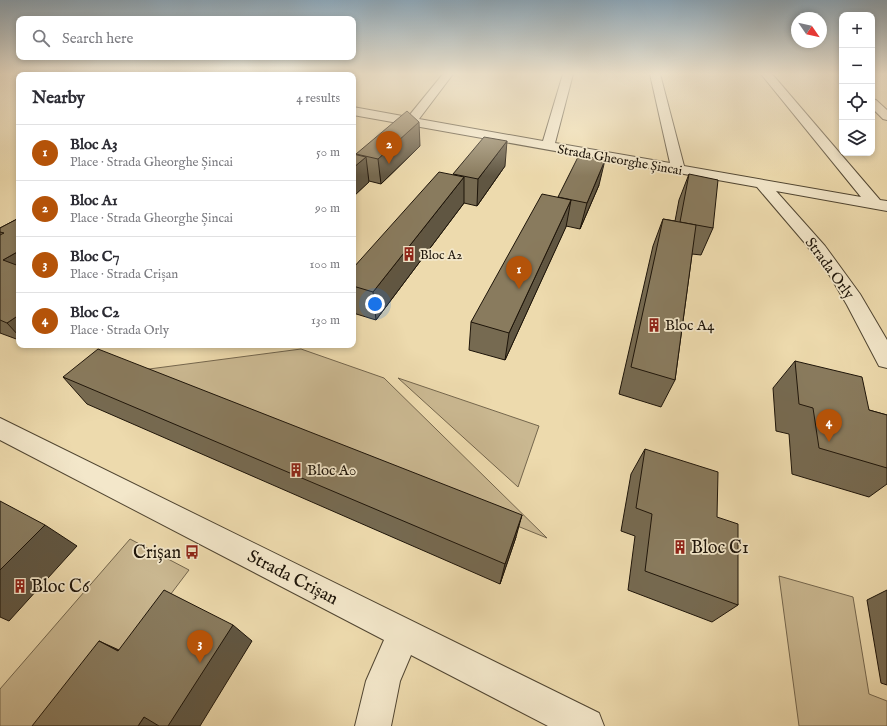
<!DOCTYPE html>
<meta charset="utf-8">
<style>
body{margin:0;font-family:"IM FELL English",serif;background:#f2f2f3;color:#2b2b33}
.controls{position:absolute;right:12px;top:12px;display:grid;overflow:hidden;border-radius:8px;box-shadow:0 2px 6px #0003}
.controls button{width:36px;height:36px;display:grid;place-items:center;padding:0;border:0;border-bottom:1px solid #e1e1e2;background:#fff;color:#2b2b33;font:20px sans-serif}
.compass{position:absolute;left:791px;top:12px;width:36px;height:36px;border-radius:50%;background:#fff;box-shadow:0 2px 6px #0003;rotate:124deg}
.you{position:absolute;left:375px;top:304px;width:14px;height:14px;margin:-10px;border:3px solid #fff;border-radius:50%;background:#1a73e8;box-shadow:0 0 0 6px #1a73e833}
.badge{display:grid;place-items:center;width:26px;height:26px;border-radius:50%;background:#b45309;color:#fff;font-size:13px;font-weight:700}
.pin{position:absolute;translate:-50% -33px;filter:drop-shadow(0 1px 2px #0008)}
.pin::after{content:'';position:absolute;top:21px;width:14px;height:12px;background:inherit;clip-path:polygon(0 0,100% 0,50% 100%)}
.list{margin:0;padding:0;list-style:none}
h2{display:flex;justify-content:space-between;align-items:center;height:52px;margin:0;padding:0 16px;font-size:17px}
h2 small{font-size:13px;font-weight:400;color:#7c7c81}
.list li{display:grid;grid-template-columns:26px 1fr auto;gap:12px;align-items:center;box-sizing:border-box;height:56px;padding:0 16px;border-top:1px solid #e1e1e2}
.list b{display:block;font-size:15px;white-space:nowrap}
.list p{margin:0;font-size:13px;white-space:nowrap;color:#7c7c81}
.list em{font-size:13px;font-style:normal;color:#7c7c81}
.icon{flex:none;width:22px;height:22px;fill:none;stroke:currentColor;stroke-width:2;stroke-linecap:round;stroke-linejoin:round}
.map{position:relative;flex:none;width:887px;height:726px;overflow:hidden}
.search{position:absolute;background:#fff;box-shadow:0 2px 6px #0003;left:16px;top:16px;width:340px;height:44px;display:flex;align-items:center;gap:10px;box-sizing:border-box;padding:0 14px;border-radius:8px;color:#7c7c81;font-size:15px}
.panel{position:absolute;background:#fff;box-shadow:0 2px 6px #0003;left:16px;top:72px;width:340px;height:276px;border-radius:8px}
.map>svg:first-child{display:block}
.green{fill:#cab891;stroke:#74664d}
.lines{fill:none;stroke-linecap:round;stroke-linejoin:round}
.minor-casing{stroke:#514632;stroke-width:2}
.minor{fill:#f3e7ca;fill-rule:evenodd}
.wall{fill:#766a51;stroke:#1d1409}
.shaded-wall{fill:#605642;stroke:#1d1409}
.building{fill:#897b5e;stroke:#1d1409}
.labels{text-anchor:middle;stroke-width:3.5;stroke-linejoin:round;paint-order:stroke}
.far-street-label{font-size:13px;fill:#1d1409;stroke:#f3e7ca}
.far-poi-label{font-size:13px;fill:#1d1409;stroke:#f3e7ca;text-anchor:start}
.street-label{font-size:15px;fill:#1d1409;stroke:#f3e7ca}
.poi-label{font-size:15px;fill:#1d1409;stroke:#f3e7ca;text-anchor:start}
.near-poi-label{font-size:18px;fill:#1d1409;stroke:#f3e7ca;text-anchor:start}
.near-street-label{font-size:18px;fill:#1d1409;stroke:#f3e7ca}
</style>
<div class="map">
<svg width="887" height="726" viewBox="0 0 887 726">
<rect width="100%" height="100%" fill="#eddaad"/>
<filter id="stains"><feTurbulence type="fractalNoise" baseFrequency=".005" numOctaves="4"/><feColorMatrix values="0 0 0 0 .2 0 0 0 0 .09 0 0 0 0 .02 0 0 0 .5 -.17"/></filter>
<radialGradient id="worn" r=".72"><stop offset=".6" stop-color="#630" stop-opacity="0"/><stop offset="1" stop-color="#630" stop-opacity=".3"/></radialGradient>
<g class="green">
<path d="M301,349l83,29 163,160 -413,-167z"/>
<path d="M398,378l141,48 -21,61z"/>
<path d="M130,539l59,31 -118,156h-71v-37z"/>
<path d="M779,576l74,21 16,97 18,7v25h-88z"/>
</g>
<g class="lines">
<defs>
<g id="minor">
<path d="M146,74h15l1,1h-15z"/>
<path d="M443,74h10l-34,45 124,22 20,-67h10l-18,69 115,20 -20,-89h10l24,92 177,31 -100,-123h11l108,126 7,1v10l-111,-20 49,55 35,48 27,46v28l-8,-2 -32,-61 -17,-29 -26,-34 -47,-55 -404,-72v-8l55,10z"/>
<path d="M872,99l4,1 11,10v10l-4,-1 -11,-11z"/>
<path d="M0,418l599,295 5,13h-56l-137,-71 -11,26 -9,45h-36l11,-45 18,-41 -384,-200z"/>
</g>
</defs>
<use href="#minor" class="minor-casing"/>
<use href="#minor" class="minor"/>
</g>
<g class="wall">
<path d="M420,146l-39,38 -12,-3 -16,16v-43l3,1v-1z"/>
<path d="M505,166l-28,40 -13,-3 -88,117 -23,-7v-45l100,-93z"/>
<path d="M689,174l24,54 -12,27 -9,-1 -17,126 -14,27 -42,-13 34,-148 10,-27 12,2 4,-21z"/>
<path d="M599,185l-19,44 -14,-3 -61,134 -36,-10 2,-28 87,-125z"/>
<path d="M19,218v122l-19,-7v-105z"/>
<path d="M795,361l74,49 18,5v69l-18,13 -77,-23 -3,-40 -13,-3 -3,-43z"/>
<path d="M63,377l453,160 -16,47 -413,-180z"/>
<path d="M645,449l72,68 21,88 -26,17 -84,-32 7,-54 -14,-5 10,-57z"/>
<path d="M887,590v95l-6,-2 -14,-83z"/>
</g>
<g class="shaded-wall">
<path d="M419,122l1,24 -39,38 -3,-25z"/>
<path d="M507,141l-2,25 -28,40 1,-27z"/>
<path d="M366,157l3,25 -16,15v-29z"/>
<path d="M605,160l-6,25 -19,44 7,-26z"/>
<path d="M464,177v26l-88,117 -3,-28z"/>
<path d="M571,200l-5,27 -61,133 4,-27z"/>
<path d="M19,251v29l-16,-20z"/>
<path d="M19,315v21l-12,-13z"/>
<path d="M522,515l-6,22 -16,47 5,-20z"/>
<path d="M45,525l32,21 -68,75 -9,-4v-47z"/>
<path d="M233,625l19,16 -52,85h-62l6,-9z"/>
<path d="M99,641l31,14 -12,-4z"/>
</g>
<g class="building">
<path d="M407,111l12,11 -41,37 -22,-5z"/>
<path d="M484,137l23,4 -29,38 -25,-5z"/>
<path d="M353,154l13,3 -13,11z"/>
<path d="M579,155l26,5 -18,43 -29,-6z"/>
<path d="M439,172l25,5 -91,115 -20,-6v-18z"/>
<path d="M689,174l29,6 -5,48 -33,-6z"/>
<path d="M542,194l29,6 -62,133 -38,-11z"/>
<path d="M19,218v33l-16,9 16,6v49l-12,8 -7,-3v-85l4,-2 -4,-1v-4z"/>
<path d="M663,219l33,6 -21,155 -44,-13z"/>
<path d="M98,349l424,166 -17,49 -442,-187z"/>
<path d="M795,361l67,16 7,33 18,5v53l-68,-20 -6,-40 -14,-4z"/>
<path d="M645,449l73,23 -1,45 21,7v81l-93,-34 7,-57 -16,-6z"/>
<path d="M0,501l45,24 -45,45z"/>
<path d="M164,590l69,35 -65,101h-9l-15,-9 -6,9h-106l67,-85 19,10z"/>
</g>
<linearGradient id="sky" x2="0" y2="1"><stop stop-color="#8da8ba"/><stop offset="0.42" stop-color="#f7eeda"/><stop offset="1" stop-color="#f7eeda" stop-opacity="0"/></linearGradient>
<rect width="887" height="176" fill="url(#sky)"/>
<defs>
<symbol id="building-bare" viewBox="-9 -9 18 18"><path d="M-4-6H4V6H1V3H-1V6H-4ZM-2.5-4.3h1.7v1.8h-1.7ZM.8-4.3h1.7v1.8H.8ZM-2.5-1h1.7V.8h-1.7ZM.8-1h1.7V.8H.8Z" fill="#8f2418" stroke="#f3e7ca" stroke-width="2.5" paint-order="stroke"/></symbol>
<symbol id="bus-bare" viewBox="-9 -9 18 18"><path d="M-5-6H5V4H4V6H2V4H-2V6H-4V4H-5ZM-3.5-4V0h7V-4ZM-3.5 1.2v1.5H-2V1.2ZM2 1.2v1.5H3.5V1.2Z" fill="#8f2418" stroke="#f3e7ca" stroke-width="2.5" paint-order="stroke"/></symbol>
</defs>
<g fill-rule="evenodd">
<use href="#building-bare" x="399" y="244" width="20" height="20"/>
<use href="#building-bare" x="644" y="315" width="20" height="20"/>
<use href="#building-bare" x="286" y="460" width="20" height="20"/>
<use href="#building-bare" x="670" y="537" width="20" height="20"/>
<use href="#bus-bare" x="182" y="542" width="20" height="20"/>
<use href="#building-bare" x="10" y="576" width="20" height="20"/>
</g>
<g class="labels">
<g class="far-street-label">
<text transform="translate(620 159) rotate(10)" y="5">Strada Gheorghe Șincai</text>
</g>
<g class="far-poi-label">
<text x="420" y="259">Bloc A2</text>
</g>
<g class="street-label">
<text transform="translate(830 268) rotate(54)" y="5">Strada Orly</text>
</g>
<g class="poi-label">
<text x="665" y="330">Bloc A4</text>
<text x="307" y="475">Bloc A0</text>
</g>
<g class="near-poi-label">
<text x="691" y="553">Bloc C1</text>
<text x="181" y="558" text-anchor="end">Crișan</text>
<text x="31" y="592">Bloc C6</text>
</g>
<g class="near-street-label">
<text transform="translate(293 577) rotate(27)" y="6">Strada Crișan</text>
</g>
</g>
<rect width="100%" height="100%" filter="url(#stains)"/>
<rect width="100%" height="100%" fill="url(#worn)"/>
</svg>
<div class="controls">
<button>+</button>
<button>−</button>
<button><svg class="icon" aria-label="locate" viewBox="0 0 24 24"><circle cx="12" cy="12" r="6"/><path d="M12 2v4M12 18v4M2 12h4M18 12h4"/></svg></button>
<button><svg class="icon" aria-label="layers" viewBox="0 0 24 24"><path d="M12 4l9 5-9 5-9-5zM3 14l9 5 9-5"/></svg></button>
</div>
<svg class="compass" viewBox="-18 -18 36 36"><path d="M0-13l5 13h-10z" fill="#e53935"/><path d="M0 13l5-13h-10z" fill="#7c7c81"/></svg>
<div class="you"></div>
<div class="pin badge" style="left:519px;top:289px">1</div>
<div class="pin badge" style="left:389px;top:164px">2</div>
<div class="pin badge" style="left:200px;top:663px">3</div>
<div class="pin badge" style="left:829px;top:442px">4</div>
<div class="search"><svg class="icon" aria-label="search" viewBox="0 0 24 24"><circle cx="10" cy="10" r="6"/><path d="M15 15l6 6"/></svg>Search here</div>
<section class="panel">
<h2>Nearby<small>4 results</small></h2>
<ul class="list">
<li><span class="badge">1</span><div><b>Bloc A3</b><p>Place · Strada Gheorghe Șincai</p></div><em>50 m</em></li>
<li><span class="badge">2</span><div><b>Bloc A1</b><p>Place · Strada Gheorghe Șincai</p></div><em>90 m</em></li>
<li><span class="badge">3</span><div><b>Bloc C7</b><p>Place · Strada Crișan</p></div><em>100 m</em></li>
<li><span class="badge">4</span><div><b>Bloc C2</b><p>Place · Strada Orly</p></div><em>130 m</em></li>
</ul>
</section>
</div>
